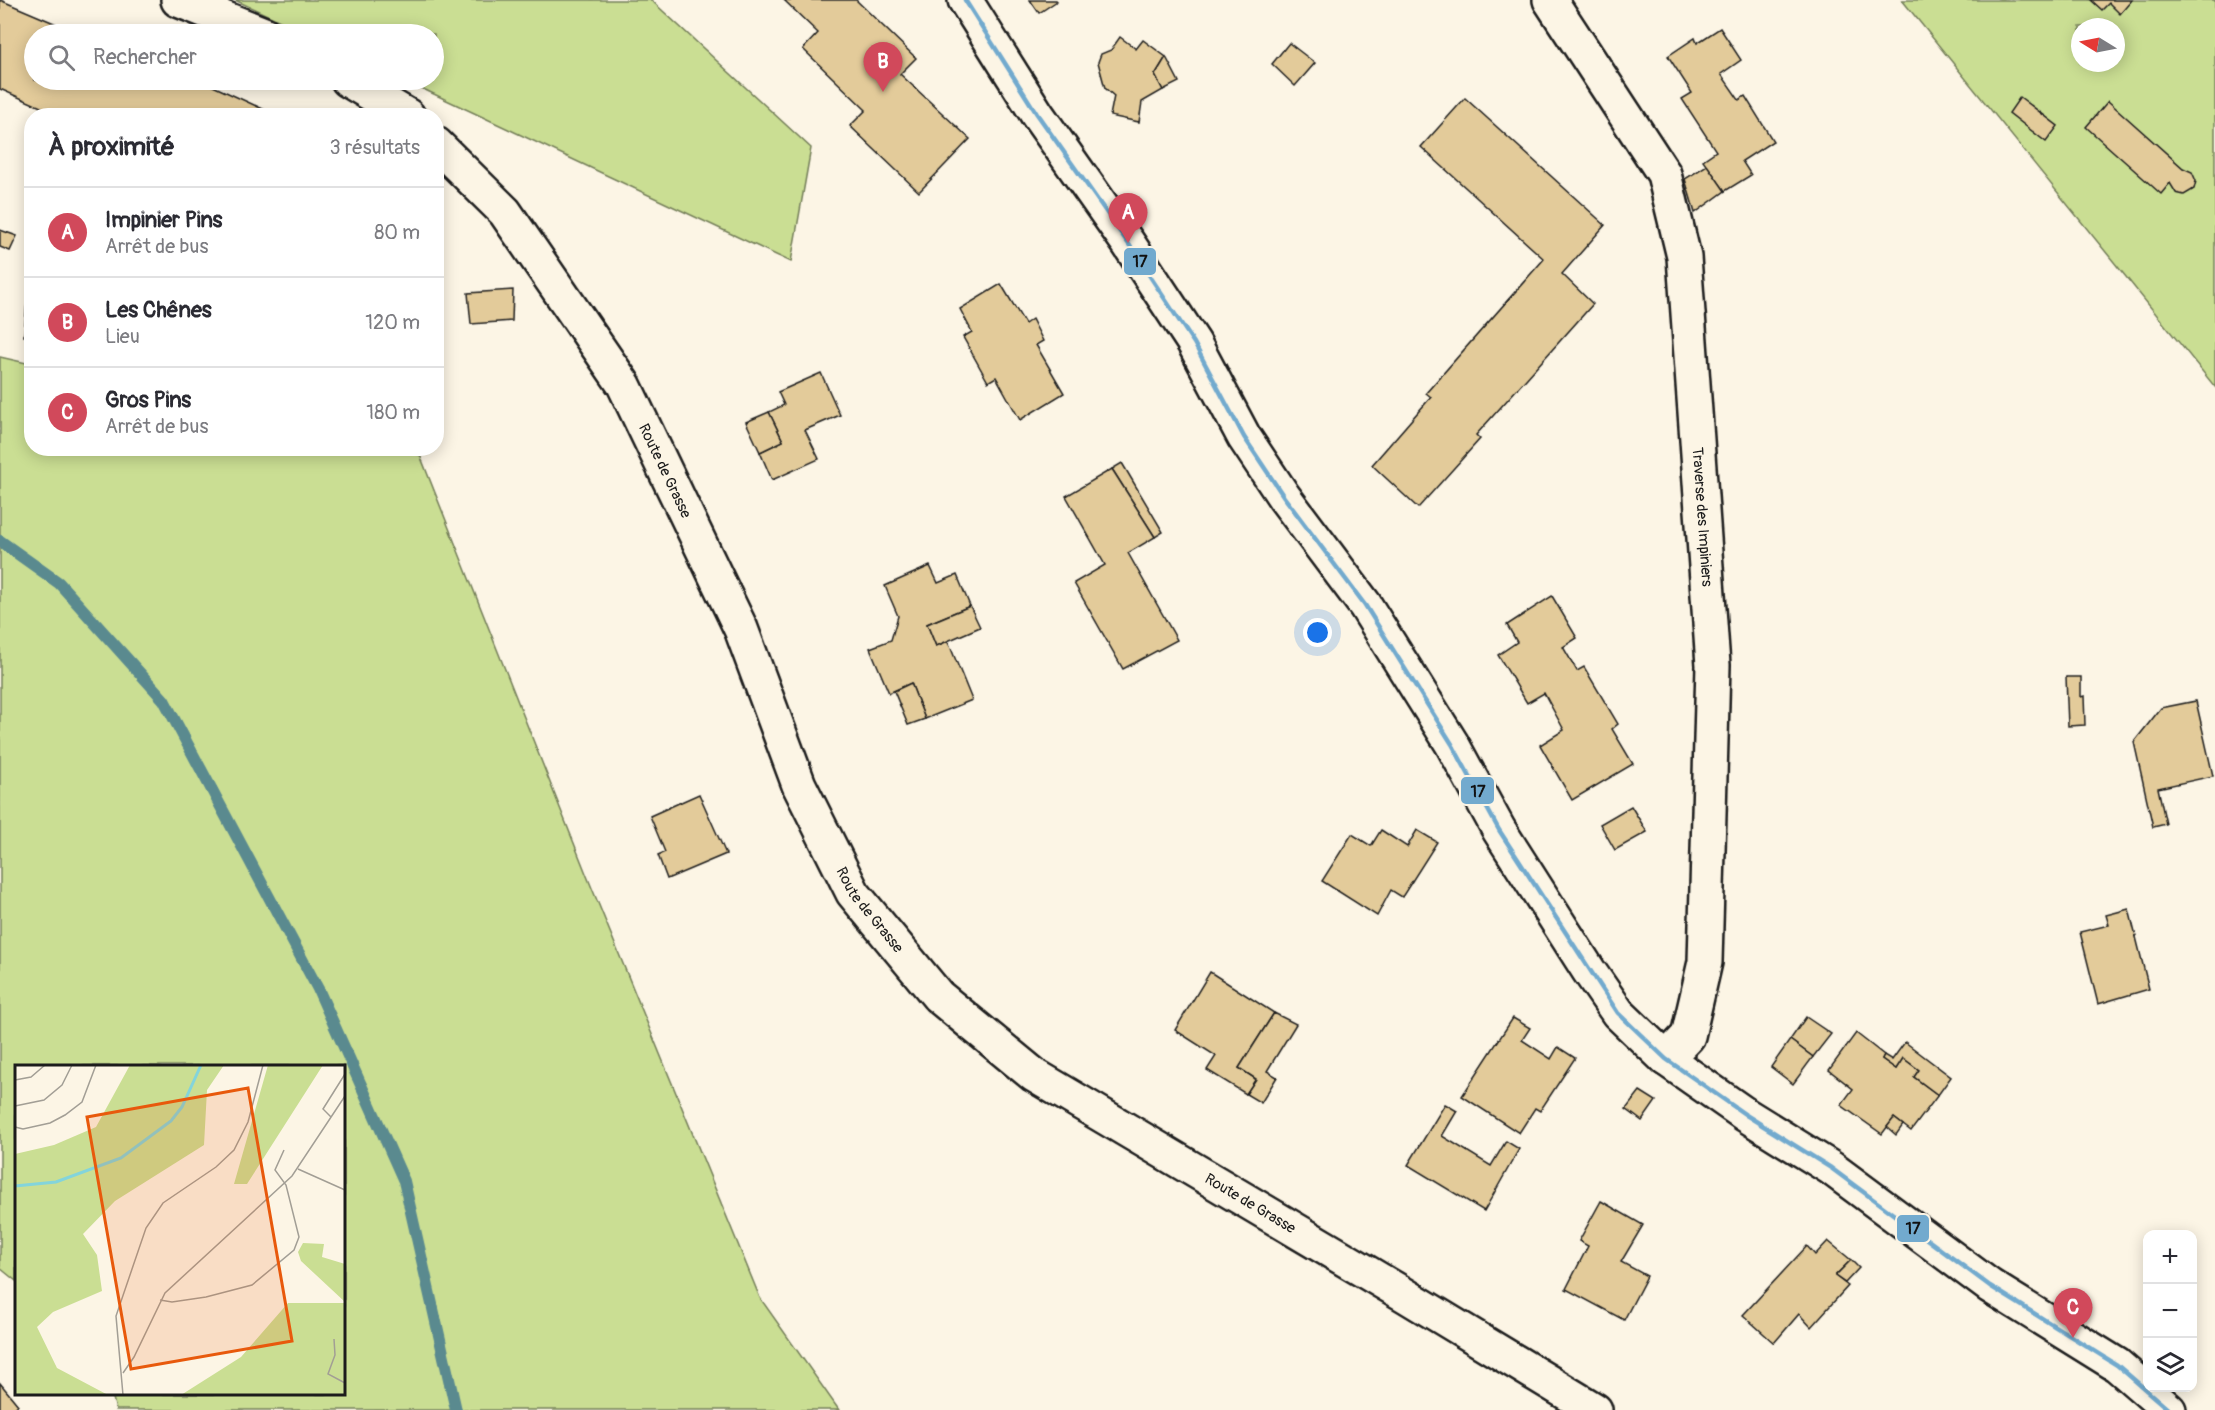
<!DOCTYPE html>
<html lang="fr">
<meta charset="utf-8">
<style>
body{margin:0;font-family:Pangolin,sans-serif;background:#f7f7f7;color:#2b2b33}
.controls{position:absolute;right:18px;bottom:18px;display:grid;overflow:hidden;border-radius:12px;box-shadow:0 3px 15px #0003}
.controls button{width:54px;height:54px;display:grid;place-items:center;padding:0;border:0;border-bottom:2px solid #e1e1e2;background:#fff;color:#2b2b33;font:30px sans-serif}
.compass{position:absolute;left:2071px;top:18px;width:54px;height:54px;border-radius:50%;background:#fff;box-shadow:0 3px 15px #0003;rotate:280deg}
.you{position:absolute;left:1318px;top:633px;width:21px;height:21px;margin:-15px;border:4px solid #fff;border-radius:50%;background:#1a73e8;box-shadow:0 0 0 9px #1a73e833}
.badge{display:grid;place-items:center;width:39px;height:39px;border-radius:50%;background:#d1495b;color:#fff;font-size:20px;font-weight:700}
.pin{position:absolute;translate:-50% -50px;filter:drop-shadow(0 2px 3px #0008)}
.pin::after{content:'';position:absolute;top:32px;width:21px;height:18px;background:inherit;clip-path:polygon(0 0,100% 0,50% 100%)}
.list{margin:0;padding:0;list-style:none}
h2{display:flex;justify-content:space-between;align-items:center;height:78px;margin:0;padding:0 24px;font-size:26px}
h2 small{font-size:20px;font-weight:400;color:#7c7c81}
.list li{display:grid;grid-template-columns:39px 1fr auto;gap:18px;align-items:center;box-sizing:border-box;height:90px;padding:0 24px;border-top:2px solid #e1e1e2}
.list b{display:block;font-size:22px;white-space:nowrap}
.list p{margin:0;font-size:20px;white-space:nowrap;color:#7c7c81}
.list em{font-size:20px;font-style:normal;color:#7c7c81}
.icon{flex:none;width:33px;height:33px;fill:none;stroke:currentColor;stroke-width:2;stroke-linecap:round;stroke-linejoin:round}
.map{position:relative;flex:none;width:2215px;height:1410px;overflow:hidden}
.search{position:absolute;background:#fff;box-shadow:0 3px 15px #0003;left:24px;top:24px;width:420px;height:66px;display:flex;align-items:center;gap:15px;box-sizing:border-box;padding:0 21px;border-radius:33px;color:#7c7c81;font-size:22px}
.panel{position:absolute;background:#fff;box-shadow:0 3px 15px #0003;left:24px;top:108px;width:420px;height:348px;border-radius:24px}
.map>svg:first-child{display:block}
.green{fill:#cade93;stroke:#737d58;stroke-width:1.5;fill-rule:evenodd}
.lines{fill:none;stroke-linecap:round;stroke-linejoin:round}
.stream{stroke:#5a8a8f;stroke-width:12}
.building{fill:#e3cb9a;stroke:#1c1c1c;stroke-width:1.5}
.street-casing{stroke:#1c1c1c;stroke-width:38}
.secondary-casing{stroke:#1c1c1c;stroke-width:38}
.street{stroke:#fcf5e5;stroke-width:33}
.secondary{stroke:#fcf5e5;stroke-width:33}
.bus-1-casing{stroke:#fcf5e5;stroke-width:9}
.bus-1{stroke:#72aace;stroke-width:4.5}
.labels{text-anchor:middle;stroke-width:4.5;stroke-linejoin:round;paint-order:stroke}
.street-label{font-size:15px;fill:#1c1c1c;stroke:#fcf5e5}
.inset-river{fill:none;stroke:#83d4db;stroke-width:3}
.inset-road{fill:none;stroke:#a29e95;stroke-width:1.5}
.view{fill:#e8590c;fill-opacity:0.15;stroke:#e8590c;stroke-width:3}
.inset-edge{fill:none;stroke:#1c1c1c;stroke-width:3}
.line-badge{stroke:#fcf5e5;stroke-width:2}
.pale-badge-label{font-size:16px;text-anchor:middle;font-weight:bold;fill:#111}
</style>
<div class="map">
<svg width="2215" height="1410" viewBox="0 0 2215 1410">
<rect width="100%" height="100%" fill="#fcf5e5"/>
<filter id="ink" filterUnits="userSpaceOnUse"><feTurbulence type="fractalNoise" baseFrequency=".0167" numOctaves="2"/><feDisplacementMap in="SourceGraphic" scale="12" xChannelSelector="R" yChannelSelector="G"/><feConvolveMatrix kernelMatrix="1 2 1 2 8 2 1 2 1" color-interpolation-filters="sRGB"/></filter>
<g filter="url(#ink)">
<g class="green">
<path d="M235,0h416l160,148 -20,114 -387,-182h30v-46h-126z"/>
<path d="M1902,0h313v387zM2080,27h36v36h-36z"/>
<path d="M0,357l31,7 1,84h361l27,7 167,421 173,422 79,112h-723l-4,-16h232v-328h-328v215l-16,-13z"/>
</g>
<g class="lines">
<path class="stream" d="M0,541l59,42 105,117 154,289 86,192 52,229"/>
</g>
<g class="building">
<path d="M0,0l80,34h-46v46h147l12,5 3,-5h4l78,36h-217l-61,-27z"/>
<path d="M784,0h72l60,58 -16,16 70,65 -51,53 -69,-66 16,-16 -63,-61 15,-16z"/>
<path d="M1030,0h26l1,1 -18,12z"/>
<path d="M2091,0h41l-12,14 -11,-11 -7,7z"/>
<path d="M1720,28l21,32 -20,14 18,26 6,-4 28,45 -31,20 9,14 -26,16 -22,-31 13,-9 -34,-52 10,-6 -24,-37 27,-18 2,5z"/>
<path d="M1120,37l16,12 7,-9 23,17 -11,18 8,15 -21,12 -3,20 -29,-6 4,-20 -9,-8 -7,-26 3,-8 10,-4z"/>
<path d="M1289,43l26,20 -20,23 -23,-22z"/>
<path d="M1166,57l13,25 -16,8 -8,-15z"/>
<path d="M2020,97l38,29 -12,16 -37,-29z"/>
<path d="M1465,98l140,127 -43,49 31,30 -117,131 4,4 -62,69 -46,-43 59,-68 -5,-4 118,-134 -123,-112z"/>
<path d="M2108,101l75,67 9,4 4,9 -2,8 -10,6 -8,-2 -6,-10 -9,11 -75,-67z"/>
<path d="M1707,165l18,26 -30,22 -10,-34z"/>
<path d="M0,230l17,6 -7,15 -10,-4z"/>
<path d="M31,256h1v45h-5z"/>
<path d="M1001,284l24,40 7,-5 11,22 -7,4 28,48 -44,27 -24,-43 -8,5 -25,-45 9,-5 -12,-23z"/>
<path d="M513,290l-1,31 -41,3 -3,-31z"/>
<path d="M27,301h5v36l-8,-1z"/>
<path d="M821,373l19,42 -35,15 14,29 -47,21 -12,-28 23,-11 -14,-29 15,-7 -6,-13z"/>
<path d="M769,412l14,29 -23,11 -14,-30z"/>
<path d="M1122,463l41,69 -8,5 -43,-68z"/>
<path d="M1112,469l43,68 -27,16 49,87 -54,29 -49,-86 31,-18 -39,-69z"/>
<path d="M930,566l8,17 19,-8 13,31 -43,18 9,22 12,-5 24,59 -47,19 -14,-36 -22,10 -19,-45 21,-8 7,-24 -13,-30z"/>
<path d="M1552,596l25,42 -14,9 14,24 7,-4 34,57 -6,5 21,35 -61,36 -32,-55 24,-15 -20,-37 -17,10 -29,-48 19,-13 -10,-17z"/>
<path d="M970,606l10,21 -44,19 -9,-22z"/>
<path d="M2066,677h15v20l3,-1 1,29 -17,1z"/>
<path d="M911,683l14,36 -17,6 -14,-34z"/>
<path d="M2196,701l17,75 -55,12 8,36 -13,3 -19,-85 27,-34z"/>
<path d="M699,794l27,60 -59,25 -9,-24 7,-3 -15,-36z"/>
<path d="M1631,806l16,26 -32,18 -15,-26z"/>
<path d="M1381,830l26,17 10,-17 20,12 -35,55 -11,-7 -14,26 -55,-35 30,-47 19,12z"/>
<path d="M2129,909l20,80 -51,15 -18,-72 29,-7 -3,-10z"/>
<path d="M1210,972l64,41 -35,55 17,11 -10,15 -39,-24 9,-14 -41,-26z"/>
<path d="M1274,1013l22,11 -29,47 10,6 -16,26 -15,-9 10,-15 -17,-11z"/>
<path d="M1806,1017l25,17 -18,23 -23,-17z"/>
<path d="M1513,1018l17,10 -8,12 29,19 7,-12 17,11 -35,53 -5,-3 -16,25 -57,-37z"/>
<path d="M1856,1033l28,22 -2,4 14,10 7,-11 16,12 -5,7 24,18 -27,36 -17,-13 -12,16 -41,-29 12,-16 -24,-19z"/>
<path d="M1790,1040l23,17 -20,27 -22,-17z"/>
<path d="M1905,1042l46,35 -13,18 -24,-18 5,-7 -16,-12 -7,11 -14,-10 2,-4 8,5z"/>
<path d="M1640,1091l16,10 -14,20 -16,-12z"/>
<path d="M1445,1104l12,7 -15,25 49,30 15,-25 13,8 -35,62 -76,-46z"/>
<path d="M1894,1118l9,7 -7,10 -9,-8z"/>
<path d="M1601,1201l42,24 -22,37 26,14 -23,44 -58,-31 22,-43 -9,-5z"/>
<path d="M1828,1241l23,19 -16,16 13,10 -37,41 -12,-13 -25,29 -31,-28 64,-69 8,9z"/>
<path d="M1851,1260l8,8 -14,15 -10,-7z"/>
<path d="M0,1383l18,22 -6,5h-12z"/>
</g>
<g class="lines">
<defs>
<g id="street">
<path d="M965,0l72,114 91,129 66,100 50,94 40,60 81,108 87,139 47,86 90,141 29,42 48,46 80,56 85,53 159,118 127,79 52,45"/>
<path id="s1" d="M1550,0l114,174 20,83 29,408 -8,297 -17,74 -22,23"/>
</g>
<g id="secondary">
<path d="M178,0l86,34"/>
<path d="M348,80l60,36"/>
<path id="s2" d="M436,144l69,68 119,173 117,244 58,156 54,108 85,103 96,79 371,220 190,115"/>
</g>
</defs>
<use href="#street" class="street-casing"/>
<use href="#secondary" class="secondary-casing"/>
<use href="#street" class="street"/>
<use href="#secondary" class="secondary"/>
<defs>
<path id="bus-1" d="M965,0l72,114 91,129 66,100 50,94 40,60 81,108 87,139 47,86 119,183 48,46 80,56 85,53 159,118 127,79 52,45"/>
</defs>
<use href="#bus-1" class="bus-1-casing"/>
<use href="#bus-1" class="bus-1"/>
</g>
</g>
<g class="labels">
<g class="street-label">
<text dy="5" stroke="none"><textPath href="#s2" startOffset="402">Route de Grasse</textPath></text>
<text dy="5" stroke="none"><textPath href="#s1" startOffset="554">Traverse des Impiniers</textPath></text>
<text dy="5" stroke="none"><textPath href="#s2" startOffset="888">Route de Grasse</textPath></text>
<text dy="5" stroke="none"><textPath href="#s2" startOffset="1374">Route de Grasse</textPath></text>
</g>
</g>
<g transform="translate(15 1065)">
<rect width="330" height="330" fill="#fcf5e5"/>
<path d="M115,0h94l-17,25 -3,55 -89,56 -32,33 14,21 5,36 -49,21 -16,15 20,41 51,27h-93v-241l39,-9 42,-18zM253,0h55l-76,119h-13zM288,178l21,1 -2,13 23,7v38l-44,-41 -3,-9zM273,238h57v92h-164l60,-38z" fill="#cade93"/>
<path class="inset-river" d="M0,121l41,-4 65,-24 50,-37 11,-14 19,-42"/>
<path class="inset-road" d="M0,15l16,-3 14,-12M0,41l29,-6 18,-15 10,-20M316,52l-8,-8 22,-35M0,62l8,2 27,-6 15,-8 17,-13 14,-37M283,104l47,21M145,235l12,2 34,-5 46,-12 42,-35 5,-13 -13,-52 -11,-15 9,-20M319,274l1,16 -7,19 17,9M108,308l11,-16 31,-64 127,-117 53,-80M108,330l-7,-79 30,-88 17,-25 53,-36 18,-17 14,-28 15,-57"/>
<path class="view" d="M233,23l44,253 -161,28 -44,-252z"/>
<rect width="330" height="330" class="inset-edge"/>
</g>
<g class="line-badge">
<rect x="1123" y="247" width="34" height="29" rx="6" fill="#72aace"/>
<rect x="1460" y="776" width="35" height="29" rx="6" fill="#72aace"/>
<rect x="1896" y="1214" width="34" height="29" rx="6" fill="#72aace"/>
</g>
<g class="pale-badge-label">
<text x="1140" y="267">17</text>
<text x="1478" y="797">17</text>
<text x="1913" y="1234">17</text>
</g>
</svg>
<div class="controls">
<button>+</button>
<button>−</button>
<button><svg class="icon" aria-label="layers" viewBox="0 0 24 24"><path d="M12 4l9 5-9 5-9-5zM3 14l9 5 9-5"/></svg></button>
</div>
<svg class="compass" viewBox="-18 -18 36 36"><path d="M0-13l5 13h-10z" fill="#e53935"/><path d="M0 13l5-13h-10z" fill="#7c7c81"/></svg>
<div class="you"></div>
<div class="pin badge" style="left:1128px;top:243px">A</div>
<div class="pin badge" style="left:883px;top:92px">B</div>
<div class="pin badge" style="left:2073px;top:1338px">C</div>
<div class="search"><svg class="icon" aria-label="search" viewBox="0 0 24 24"><circle cx="10" cy="10" r="6"/><path d="M15 15l6 6"/></svg>Rechercher</div>
<section class="panel">
<h2>À proximité<small>3 résultats</small></h2>
<ul class="list">
<li><span class="badge">A</span><div><b>Impinier Pins</b><p>Arrêt de bus</p></div><em>80 m</em></li>
<li><span class="badge">B</span><div><b>Les Chênes</b><p>Lieu</p></div><em>120 m</em></li>
<li><span class="badge">C</span><div><b>Gros Pins</b><p>Arrêt de bus</p></div><em>180 m</em></li>
</ul>
</section>
</div>
